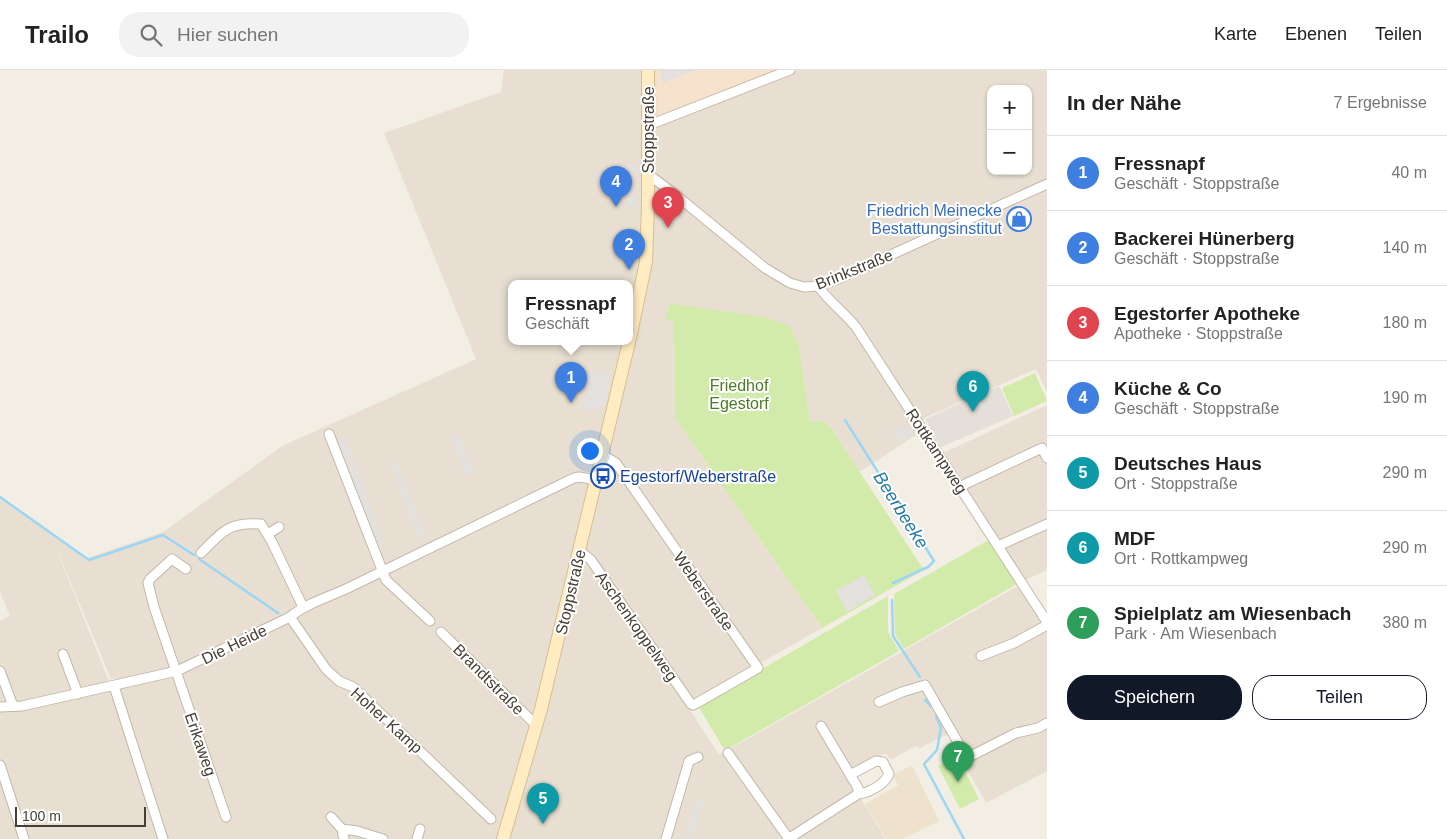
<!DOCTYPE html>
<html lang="de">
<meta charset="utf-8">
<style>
body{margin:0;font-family:Helvetica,sans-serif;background:#f2f2f2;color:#222}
.controls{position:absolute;right:15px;top:15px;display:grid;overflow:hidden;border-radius:10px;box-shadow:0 1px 4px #0004}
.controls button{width:45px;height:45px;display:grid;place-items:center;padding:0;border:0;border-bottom:1px solid #e0e0e0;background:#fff;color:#222;font:25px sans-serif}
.scale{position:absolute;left:15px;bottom:12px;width:131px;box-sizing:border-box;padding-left:5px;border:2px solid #463d34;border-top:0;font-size:14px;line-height:18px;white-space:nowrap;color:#463d34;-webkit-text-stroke:4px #fff;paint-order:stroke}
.you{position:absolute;left:589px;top:380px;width:18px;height:18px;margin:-12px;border:4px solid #fff;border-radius:50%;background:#1a73e8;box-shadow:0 0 0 8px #1a73e833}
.badge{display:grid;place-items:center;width:32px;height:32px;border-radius:50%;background:#111827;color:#fff;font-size:16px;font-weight:700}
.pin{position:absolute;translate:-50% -41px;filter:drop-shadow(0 1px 2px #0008)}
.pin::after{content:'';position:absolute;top:26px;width:18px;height:15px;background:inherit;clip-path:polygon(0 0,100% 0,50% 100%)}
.popup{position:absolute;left:508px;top:210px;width:125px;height:65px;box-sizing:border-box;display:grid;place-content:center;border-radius:10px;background:#fff;filter:drop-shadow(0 1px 4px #0005);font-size:16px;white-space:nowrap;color:#767676}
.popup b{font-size:19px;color:#222}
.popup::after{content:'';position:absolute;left:50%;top:100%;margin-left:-10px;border:10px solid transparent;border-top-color:#fff}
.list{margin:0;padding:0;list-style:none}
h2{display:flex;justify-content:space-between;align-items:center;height:65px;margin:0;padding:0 20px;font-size:21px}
h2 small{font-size:16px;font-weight:400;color:#767676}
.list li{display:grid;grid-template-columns:32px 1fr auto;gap:15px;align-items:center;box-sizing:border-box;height:75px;padding:0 20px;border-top:1px solid #e0e0e0}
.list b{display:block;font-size:19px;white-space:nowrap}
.list p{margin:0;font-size:16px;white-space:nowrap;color:#767676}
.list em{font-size:16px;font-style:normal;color:#767676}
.actions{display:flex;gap:10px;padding:15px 20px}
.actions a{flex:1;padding:11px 0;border:1px solid #111827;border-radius:20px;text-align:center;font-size:18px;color:#111827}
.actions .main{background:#111827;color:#fff}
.icon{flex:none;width:28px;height:28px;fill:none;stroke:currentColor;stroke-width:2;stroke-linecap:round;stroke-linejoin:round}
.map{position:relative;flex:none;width:1047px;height:769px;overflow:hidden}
header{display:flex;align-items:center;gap:30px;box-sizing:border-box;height:70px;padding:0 25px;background:#fff;border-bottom:1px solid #e0e0e0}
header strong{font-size:24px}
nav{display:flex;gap:28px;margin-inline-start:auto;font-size:18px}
.search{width:350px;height:45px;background:#f2f2f2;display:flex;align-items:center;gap:12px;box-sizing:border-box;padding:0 18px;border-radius:20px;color:#767676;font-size:19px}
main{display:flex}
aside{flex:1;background:#fff}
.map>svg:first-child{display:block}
.residential{fill:#e8dfd2;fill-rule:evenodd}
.commercial{fill:#f7e3cd}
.industrial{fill:#e5dfd9}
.education{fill:#eee2cd}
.green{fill:#d2ebaa}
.parking{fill:#e3e0dd}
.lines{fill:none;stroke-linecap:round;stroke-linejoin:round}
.stream{stroke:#9bd6f5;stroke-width:2.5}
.street-casing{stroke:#c2b8a9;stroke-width:11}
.secondary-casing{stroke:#d6bf90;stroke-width:14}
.street{stroke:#fff;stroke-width:9}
.secondary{stroke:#ffecc2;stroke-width:12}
.labels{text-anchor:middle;stroke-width:4;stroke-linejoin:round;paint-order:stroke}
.street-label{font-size:16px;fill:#463d34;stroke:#fff}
.shop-label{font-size:16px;fill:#366cbe;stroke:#fff;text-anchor:end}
.park-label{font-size:16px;fill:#4b7b23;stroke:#fff}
.transit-label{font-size:16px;fill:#164399;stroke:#fff;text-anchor:start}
.water-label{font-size:18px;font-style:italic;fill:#2479a7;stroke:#fff}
</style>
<header>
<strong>Trailo</strong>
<div class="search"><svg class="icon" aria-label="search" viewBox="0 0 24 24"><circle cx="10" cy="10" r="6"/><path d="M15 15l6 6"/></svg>Hier suchen</div>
<nav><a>Karte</a><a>Ebenen</a><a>Teilen</a></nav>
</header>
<main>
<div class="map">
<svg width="1047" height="769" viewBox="0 0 1047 769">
<rect width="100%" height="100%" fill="#f3eee4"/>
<g class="residential">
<path d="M504,0h543v323l-11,-24 -112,49 -5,15 -59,39 -33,-50h-17l-11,-75 -125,-43 -3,-2 -5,17 8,1 1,98 147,210 -135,77 32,50 299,-169 29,45v140l-61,32 -21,-38 8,-4 -19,-30 -34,17 -4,-2 -25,14 -6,-7 -39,20 39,66h-719l-51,-161 -4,1 -61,-146 58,146 52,160h-160v-218l10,-5 -10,-24v-93l87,59 76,-26 119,-86 194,-87 -92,-226 117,-41zM991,19h37v82h-37zM512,214h118v58h-118z"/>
<path d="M1047,335v165l-21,10 -83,-127z"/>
</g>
<path class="commercial" d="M656,0h129l-125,49 -3,-3z"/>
<path class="industrial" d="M999,316l14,30 -72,31 -16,-28z"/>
<path class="education" d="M912,695l27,56 -36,18h-17l-21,-35 33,-19 -5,-10z"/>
<g class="green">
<path d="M671,231l3,3 90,13 26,9 9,21 11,75h17l97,148 -102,58 -147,-210 -1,-98h-9z"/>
<path d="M1035,303l12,28 -33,15 -12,-28z"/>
<path d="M987,471h4l26,43 -113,65 -9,-15 -1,-40z"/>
<path d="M888,526v36l11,19 -173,99 -2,-1 -26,-43z"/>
<path d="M957,686l22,43 -19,10 -22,-43z"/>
</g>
<g class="parking">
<path d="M659,0h36l-32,13z"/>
<path d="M637,94l1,11 -4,3 1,30 -4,1 -8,-16 -14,6 -15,-24 28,-9z"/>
<path d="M611,302l-7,34 -6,1v2l-16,3 7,-39z"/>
<path d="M907,353l7,11 -14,9 -7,-12z"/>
<path d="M459,364l15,40 -8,3 -15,-40z"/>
<path d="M345,366l40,109 -8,3 -40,-109z"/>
<path d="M397,392l28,73 -7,3 -28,-74z"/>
<path d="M864,505l11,20 -28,17 -11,-21z"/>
<path d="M696,729l8,3 -13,37h-7z"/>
</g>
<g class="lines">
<g class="stream">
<path d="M845,350l89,141 -6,6 -35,16"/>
<path d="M0,427l89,63 74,-25 31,20"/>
<path d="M199,489l79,54"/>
<path d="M892,530l1,36 27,41"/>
<path d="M925,630l6,6"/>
<path d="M936,646l5,12 -4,22 -13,14 40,75"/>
</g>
<defs>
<g id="street">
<path d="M648,53l9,-1 133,-52"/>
<path d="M648,104l29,22"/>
<path d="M648,135l8,-4 21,-5 88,72 25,15 14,4 14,-1 22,-8 207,-94"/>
<path d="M818,216c11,16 26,26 38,41l191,295"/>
<path d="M329,364l57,146 44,41"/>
<path d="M959,417l83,-39 5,10"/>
<path d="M268,464l11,-7"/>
<path d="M998,476l49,-22"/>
<path d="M580,481l11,9 100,144 2,1 4,-2 61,-35 -142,-205 -13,-8"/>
<path d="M201,483c22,-22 27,-31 60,-29l11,18 31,65"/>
<path d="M186,499l-14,-10 -22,20 -2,4 6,24 72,210"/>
<path d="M290,547l36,52 13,12 14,6 138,132"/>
<path d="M441,562l96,94"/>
<path d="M63,584l15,40"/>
<path d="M981,586l33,-13 33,-18"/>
<path d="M0,601l13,35"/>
<path d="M114,616l49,153"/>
<path d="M879,632l23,-10 23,-7 42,73 49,-25 22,-5 9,-5"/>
<path d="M0,637l22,-1 155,-35 113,-54c15,-13 39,-20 58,-29l226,-110 5,-1 18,3"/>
<path d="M728,683l61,86"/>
<path d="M0,695l24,74"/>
<path d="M850,705l26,-14 7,1 6,12c-4,10 -20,19 -31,20"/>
<path d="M331,747l11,12 2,10"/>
<path d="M342,759l15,2 26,8"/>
<path d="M417,769l3,-10"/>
<path d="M666,769l23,-78 9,-4"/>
<path d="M788,769l70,-45v-6l-37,-62"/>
</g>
<g id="secondary">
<path d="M630,268l16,-76 2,-57v-135"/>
<path d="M503,769l38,-130 88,-367"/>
</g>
</defs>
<use href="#street" class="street-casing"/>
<use href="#secondary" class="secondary-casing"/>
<use href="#street" class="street"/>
<use href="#secondary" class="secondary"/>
</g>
<defs>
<symbol id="shop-ring" viewBox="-11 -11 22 22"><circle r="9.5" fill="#fff" stroke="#3f7fe0" stroke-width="1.5"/><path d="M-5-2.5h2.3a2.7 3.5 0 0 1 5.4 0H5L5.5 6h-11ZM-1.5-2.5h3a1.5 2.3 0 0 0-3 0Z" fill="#3f7fe0"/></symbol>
<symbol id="bus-ring" viewBox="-11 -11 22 22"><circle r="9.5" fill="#fff" stroke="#1a4fb4" stroke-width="1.5"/><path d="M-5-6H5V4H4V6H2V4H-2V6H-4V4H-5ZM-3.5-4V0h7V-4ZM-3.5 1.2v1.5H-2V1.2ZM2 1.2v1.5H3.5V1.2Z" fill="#1a4fb4"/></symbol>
</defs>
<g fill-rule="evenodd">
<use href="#shop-ring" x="1005" y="135" width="28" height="28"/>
<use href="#bus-ring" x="589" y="392" width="28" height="28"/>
</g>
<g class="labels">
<g class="street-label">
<text transform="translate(648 60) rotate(-90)" y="6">Stoppstraße</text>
<text transform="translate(854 199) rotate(-22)" y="6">Brinkstraße</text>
<text transform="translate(937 381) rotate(57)" y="6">Rottkampweg</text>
<text transform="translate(704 521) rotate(55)" y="6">Weberstraße</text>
<text transform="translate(570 522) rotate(-77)" y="6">Stoppstraße</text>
<text transform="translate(637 556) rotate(55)" y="6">Aschenkoppelweg</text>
<text transform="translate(234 574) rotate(-26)" y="6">Die Heide</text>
<text transform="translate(489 609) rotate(45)" y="6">Brandtstraße</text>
<text transform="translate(387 650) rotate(42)" y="6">Hoher Kamp</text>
<text transform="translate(201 674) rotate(71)" y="6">Erikaweg</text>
</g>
<g class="shop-label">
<text x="1002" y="146">Friedrich Meinecke<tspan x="1002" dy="18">Bestattungsinstitut</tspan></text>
</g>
<g class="park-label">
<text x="739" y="321">Friedhof<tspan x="739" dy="18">Egestorf</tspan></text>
</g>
<g class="transit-label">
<text x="620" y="412">Egestorf/Weberstraße</text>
</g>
<g class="water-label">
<text transform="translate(901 440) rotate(58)" y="6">Beerbeeke</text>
</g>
</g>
</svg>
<div class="controls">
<button>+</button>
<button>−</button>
</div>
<div class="scale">100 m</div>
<div class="you"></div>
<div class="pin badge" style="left:571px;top:333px;background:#3f7fe0">1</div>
<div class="popup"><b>Fressnapf</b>Geschäft</div>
<div class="pin badge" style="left:629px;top:200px;background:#3f7fe0">2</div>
<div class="pin badge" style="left:668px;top:158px;background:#e0444e">3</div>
<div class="pin badge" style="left:616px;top:137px;background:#3f7fe0">4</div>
<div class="pin badge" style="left:543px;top:754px;background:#0f9aa8">5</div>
<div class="pin badge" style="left:973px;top:342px;background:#0f9aa8">6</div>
<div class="pin badge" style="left:958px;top:712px;background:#2e9e5b">7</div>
</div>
<aside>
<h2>In der Nähe<small>7 Ergebnisse</small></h2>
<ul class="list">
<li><span class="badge" style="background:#3f7fe0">1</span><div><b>Fressnapf</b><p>Geschäft · Stoppstraße</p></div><em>40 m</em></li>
<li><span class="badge" style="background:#3f7fe0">2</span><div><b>Backerei Hünerberg</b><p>Geschäft · Stoppstraße</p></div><em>140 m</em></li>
<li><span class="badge" style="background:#e0444e">3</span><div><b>Egestorfer Apotheke</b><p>Apotheke · Stoppstraße</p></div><em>180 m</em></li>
<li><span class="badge" style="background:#3f7fe0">4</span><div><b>Küche &amp; Co</b><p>Geschäft · Stoppstraße</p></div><em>190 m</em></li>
<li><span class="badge" style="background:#0f9aa8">5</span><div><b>Deutsches Haus</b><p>Ort · Stoppstraße</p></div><em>290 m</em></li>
<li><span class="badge" style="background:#0f9aa8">6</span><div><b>MDF</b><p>Ort · Rottkampweg</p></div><em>290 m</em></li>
<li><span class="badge" style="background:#2e9e5b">7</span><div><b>Spielplatz am Wiesenbach</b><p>Park · Am Wiesenbach</p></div><em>380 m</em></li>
</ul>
<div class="actions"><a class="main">Speichern</a><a>Teilen</a></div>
</aside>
</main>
